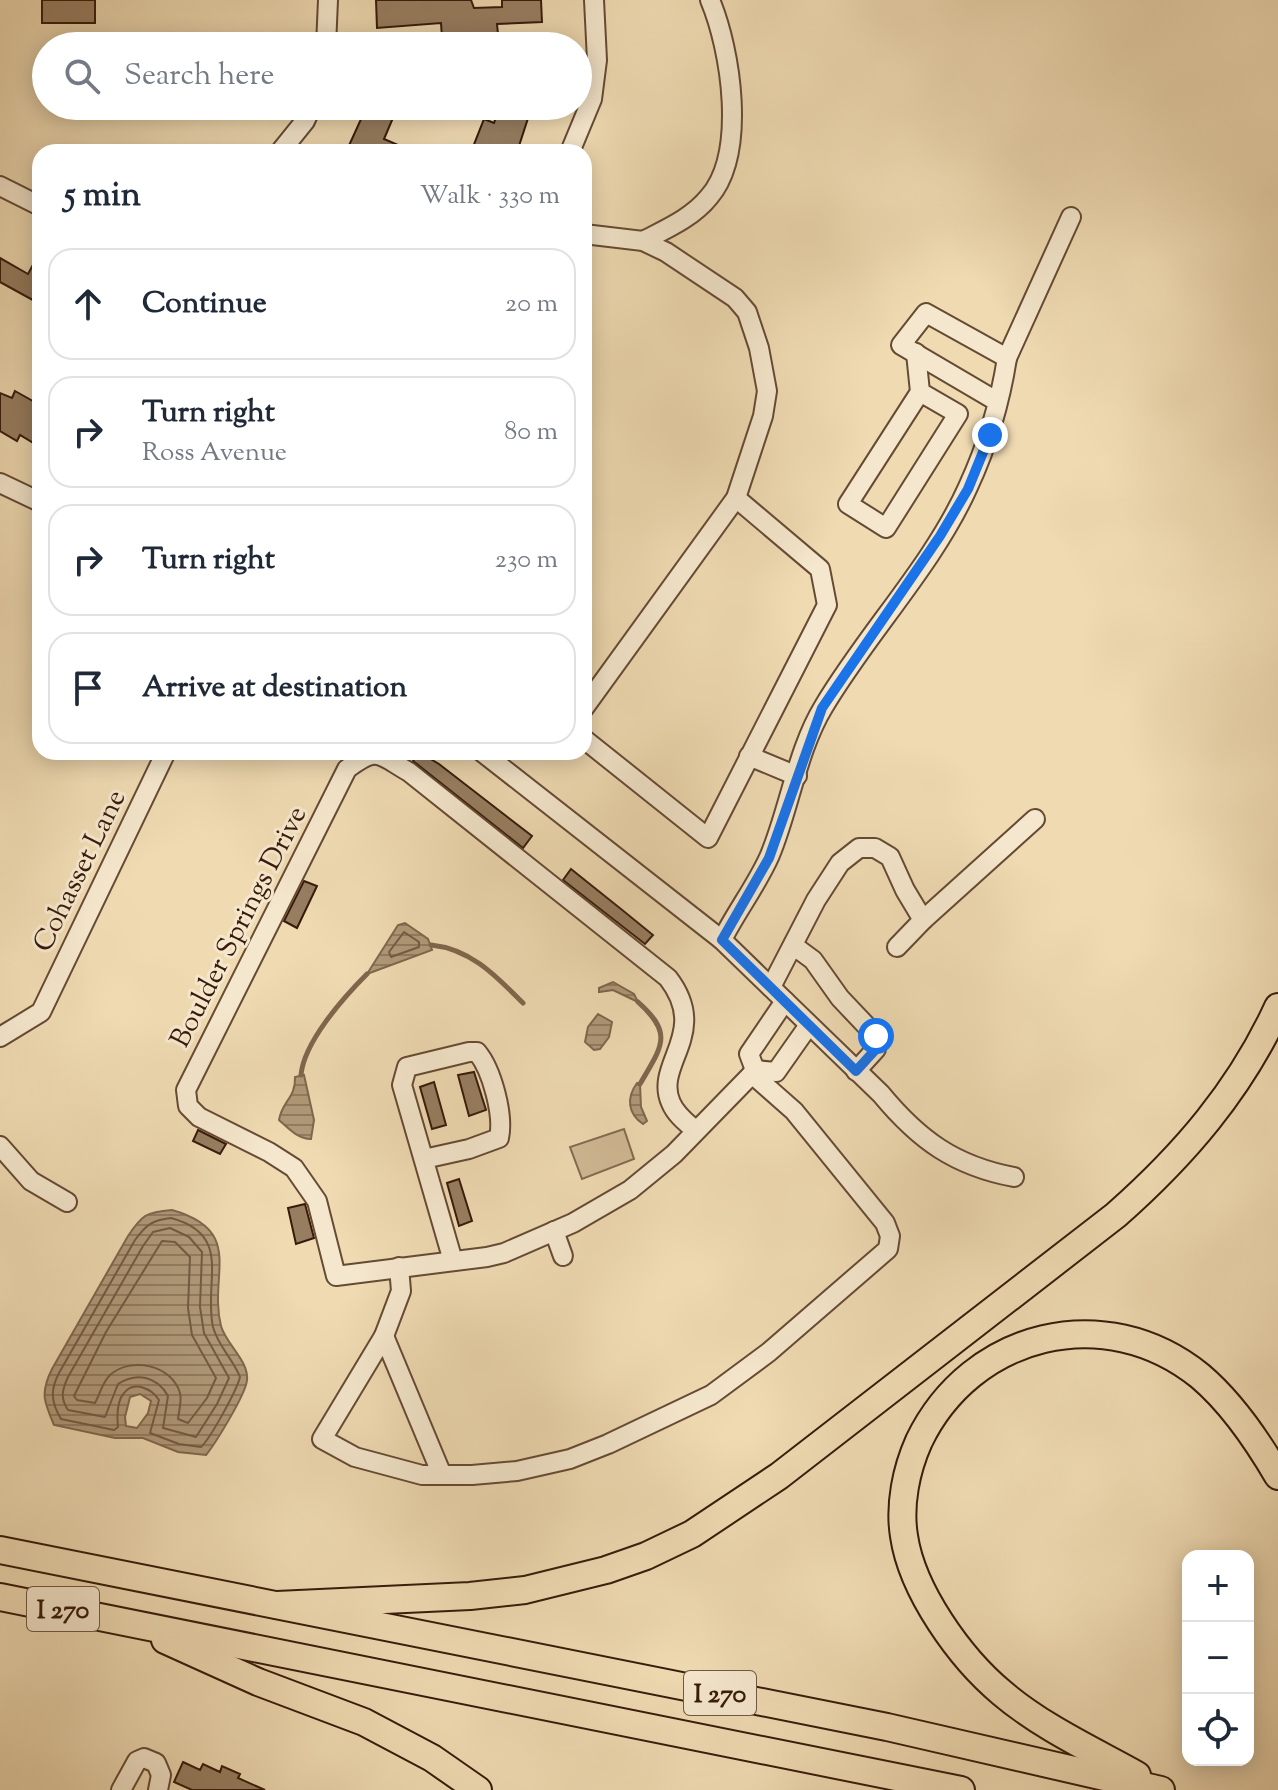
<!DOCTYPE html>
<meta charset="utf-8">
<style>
body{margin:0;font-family:"Sorts Mill Goudy",serif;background:#f6f6f7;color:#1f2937}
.controls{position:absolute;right:24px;bottom:24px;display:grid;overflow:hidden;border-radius:16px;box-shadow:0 4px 20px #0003}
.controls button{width:72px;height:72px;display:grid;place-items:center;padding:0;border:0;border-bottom:2px solid #e0e1e3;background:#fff;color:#1f2937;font:40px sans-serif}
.stop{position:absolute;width:24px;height:24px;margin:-18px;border:6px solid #1a73e8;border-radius:50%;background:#fff}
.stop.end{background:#1a73e8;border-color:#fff;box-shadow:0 2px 8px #0008}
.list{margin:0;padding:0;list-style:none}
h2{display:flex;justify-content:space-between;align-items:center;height:104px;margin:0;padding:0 32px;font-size:34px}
h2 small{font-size:26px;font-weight:400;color:#747a83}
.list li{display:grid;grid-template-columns:52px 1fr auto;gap:24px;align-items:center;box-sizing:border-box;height:112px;margin:0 16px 16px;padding:0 16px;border:2px solid #e0e1e3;border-radius:24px}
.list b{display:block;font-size:30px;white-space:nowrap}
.list p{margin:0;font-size:26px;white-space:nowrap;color:#747a83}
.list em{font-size:26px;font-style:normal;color:#747a83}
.icon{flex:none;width:44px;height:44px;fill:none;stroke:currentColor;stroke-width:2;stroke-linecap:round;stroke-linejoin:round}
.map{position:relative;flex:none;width:1278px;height:1790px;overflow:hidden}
.search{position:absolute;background:#fff;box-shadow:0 4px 20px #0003;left:32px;top:32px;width:560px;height:88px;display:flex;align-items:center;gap:20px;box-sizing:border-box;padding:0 28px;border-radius:44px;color:#747a83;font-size:30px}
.panel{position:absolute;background:#fff;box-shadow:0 4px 20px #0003;left:32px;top:144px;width:560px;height:616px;border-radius:24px}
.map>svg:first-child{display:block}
.pitch{fill:#d0b995;stroke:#846a50;stroke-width:2}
.water{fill:url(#water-rules);stroke:#80664d;stroke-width:2;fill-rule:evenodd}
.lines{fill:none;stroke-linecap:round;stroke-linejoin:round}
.shore{stroke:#745a42;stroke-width:2}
.stream{stroke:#80664d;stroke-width:5}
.building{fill:#977e61;stroke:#371a0a;stroke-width:2}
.minor-casing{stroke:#654a34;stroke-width:22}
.highway-casing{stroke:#371a0a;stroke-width:30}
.minor{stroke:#f5e7cd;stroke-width:18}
.highway{stroke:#efdab2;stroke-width:26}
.route{stroke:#1a73e8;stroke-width:10}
.labels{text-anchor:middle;stroke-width:6;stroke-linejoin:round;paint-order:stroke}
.shield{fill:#f5e7cd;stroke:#705844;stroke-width:2}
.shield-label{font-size:26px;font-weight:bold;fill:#371a0a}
.street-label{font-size:28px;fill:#371a0a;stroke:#f5e7cd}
</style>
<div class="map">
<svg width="1278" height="1790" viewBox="0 0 1278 1790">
<defs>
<pattern id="water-rules" width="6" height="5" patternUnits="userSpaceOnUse" patternTransform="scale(2)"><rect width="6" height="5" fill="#b09979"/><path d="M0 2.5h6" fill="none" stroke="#907c61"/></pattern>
</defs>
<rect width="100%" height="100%" fill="#efdab2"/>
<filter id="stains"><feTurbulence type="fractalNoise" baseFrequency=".0025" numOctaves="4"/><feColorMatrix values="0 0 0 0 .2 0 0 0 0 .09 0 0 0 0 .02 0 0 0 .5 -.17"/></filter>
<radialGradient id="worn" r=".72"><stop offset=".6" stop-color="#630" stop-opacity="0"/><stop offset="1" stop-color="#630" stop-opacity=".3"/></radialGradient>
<path class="pitch" d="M624,1129l10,30 -52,20 -12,-32z"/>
<g class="water">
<path d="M405,923l23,16 4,11 -65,24 31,-49z"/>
<path d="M613,982l21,12 4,8 -25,-12 -14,2v-4z"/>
<path d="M598,1014l14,8 -3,15 -9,12 -6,1 -9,-8 3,-15z"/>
<path d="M304,1075l10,45 -3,19c-13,0 -22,-10 -32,-19 3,-19 17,-22 16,-43z"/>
<path d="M637,1083l3,1 1,23 6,14 -4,3c-15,-10 -17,-26 -6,-41z"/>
<path d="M172,1210c74,21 36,65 49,116 5,18 28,35 26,54 -1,14 -32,64 -41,75l-28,-3 -35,-14h-28l-61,-13c-10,-23 -14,-32 -2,-56l76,-133c14,-21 18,-24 44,-26zM140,1394l11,7 -3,12 -11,15 -11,-2 -1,-9 5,-20z"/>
</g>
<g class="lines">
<g class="shore">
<path d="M404,932l15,10v5l-28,10 -2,-5z"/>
<path d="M171,1218c63,17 32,64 42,109 5,19 20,32 27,50 -3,13 -30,62 -39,70l-22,-3 -29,-11 9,-33c-7,-11 -25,-20 -35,-7 -7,8 -7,24 -6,34l-4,3 -53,-11c-10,-17 -11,-29 -2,-46l76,-133c11,-15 17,-20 36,-22z"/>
<path d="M170,1228l19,9 13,15 -2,55 4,26 25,45 -12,26 -21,33 -33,-9 5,-32c-11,-20 -32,-24 -50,-12l-13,33 -37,-7c-8,-12 -6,-20 0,-33l75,-131 10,-14z"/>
<path d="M162,1241l13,1 15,15 -2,51 4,27 24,43 -9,20 -19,25 -10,-4c1,-9 4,-17 2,-26 -8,-28 -49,-37 -70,-18 -8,8 -10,19 -15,28l-18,-3 -3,-4 32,-64z"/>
</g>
<g class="stream">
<path d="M431,945c40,4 65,31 92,58"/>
<path d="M638,1002c36,32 24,44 2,82"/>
<path d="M301,1075c3,-33 42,-77 66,-101"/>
</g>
</g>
<g class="building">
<rect x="42" y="0" width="53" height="23"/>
<path d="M376,0h95l3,8 28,-1v-7h39l1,22 -45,2 1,10 -56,4 -1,-15 -64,5z"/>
<path d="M367,106h31l-14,33 30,13h-68z"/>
<path d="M500,106h32l-15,46h-46l13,-33 10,4z"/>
<path d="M40,252v52l-40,-22v-24l28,16z"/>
<path d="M15,391l25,14v42l-20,-12 -3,6 -17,-10v-38l12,5z"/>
<path d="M419,752l20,12 93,72 -9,12 -110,-87z"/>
<path d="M571,869l50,40 32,26 -8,9 -82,-64z"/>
<path d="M304,881l13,5 -20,42 -13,-7z"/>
<path d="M474,1072l12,38 -17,6 -11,-41z"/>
<path d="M434,1082l12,43 -14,4 -12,-42z"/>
<path d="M198,1130l28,14 -6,10 -27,-13z"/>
<path d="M459,1179l13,42 -13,5 -12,-43z"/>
<path d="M305,1204l9,34 -18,6 -8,-36z"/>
<path d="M183,1762l17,8 3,-6 17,8 2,-6 18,8 -2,4 27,12h-73l-18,-8z"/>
</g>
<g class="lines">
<defs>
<g id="minor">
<path d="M326,46l2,-46"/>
<path d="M280,152l25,-31 7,-15"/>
<path d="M570,152l22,-53 5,-39 -3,-60"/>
<path d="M0,186l40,20"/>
<path d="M584,234l59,7 23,11 69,46 12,14 12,36 8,43 -4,25 -27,82 -152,210"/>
<path d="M643,241c23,-12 49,-23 66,-44 38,-44 22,-147 1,-197"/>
<path d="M916,353l4,39 -72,112 38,24 72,-114 -38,-22"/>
<path d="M1007,358l64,-141"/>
<path d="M0,483l40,19"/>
<path d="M584,739l124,99 119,-233 -7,-36 -84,-71"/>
<path d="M482,752l240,188 159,154c38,46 74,72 133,83"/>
<path d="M749,756l48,20"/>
<path d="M722,940c14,-28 36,-57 48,-85 20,-48 27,-105 54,-149 44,-74 109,-141 144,-219 19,-41 32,-84 39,-129l-81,-45 -25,32 97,57"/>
<path d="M794,946l19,14 27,38 36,38v13l-20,22"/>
<path d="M897,947l26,-27 112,-101"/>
<path d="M771,987l45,-87 24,-37 19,-15h16l15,9 15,33 18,30"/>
<path d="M0,1037l41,-25 125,-260"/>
<path d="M755,1070l-6,-16 36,-53"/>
<path d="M755,1070l21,2 33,-47"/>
<path d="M696,1131c-9,-8 -20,-16 -25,-28 -18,-39 40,-69 -3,-125l-259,-206c-31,-18 -31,-26 -62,-3l-161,321 2,16 11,11 70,35 25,16 23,33 19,75 151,-19 17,-4 69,-30 57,-33 44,-36 78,-80 3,-4"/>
<path d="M0,1146l31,35 36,21"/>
<path d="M424,1159l45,-10 30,-11c5,-23 -7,-68 -22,-86h-8l-62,15 -5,18 51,176"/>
<path d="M554,1231l9,25"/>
<path d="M384,1336l17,-45 -2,-24"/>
<path d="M442,1475l-58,-139 -62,103 33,18 67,18h50l45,-4 53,-12 38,-15 103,-49 58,-43 119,-103 2,-13 -5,-13 -91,-112 -42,-37"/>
<path d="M121,1790l16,-29 7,-3 12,5 5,12 -3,15"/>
</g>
<g id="highway">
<path d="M0,1550l887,177 274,63"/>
<path d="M0,1597l961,193"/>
<path d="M277,1605l193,-9 55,-6 81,-20 40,-14 46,-22 87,-58 337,-261c68,-60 124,-125 162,-208"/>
<path d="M165,1640l93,42 106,40 68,36 46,32"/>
<path d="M1137,1775c-45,-25 -95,-48 -135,-82 -42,-35 -90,-102 -98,-157 -5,-31 2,-66 15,-95 52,-108 186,-142 281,-65 32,27 57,64 78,100"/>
</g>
</defs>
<use href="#minor" class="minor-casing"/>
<use href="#highway" class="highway-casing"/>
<use href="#minor" class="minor"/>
<use href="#highway" class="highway"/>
</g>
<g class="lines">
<path class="route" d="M876,1036v13l-20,22 -134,-131 47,-82 53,-150 118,-172 28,-47 22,-54"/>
</g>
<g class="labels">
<g class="shield">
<rect x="27" y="1587" width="72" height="44" rx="6"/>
<rect x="684" y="1671" width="72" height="44" rx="6"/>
</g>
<g class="shield-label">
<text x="63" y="1618">I 270</text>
<text x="720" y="1702">I 270</text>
</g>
<g class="street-label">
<text transform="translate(78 870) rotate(-64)" y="10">Cohasset Lane</text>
<text transform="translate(237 926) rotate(-63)" y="10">Boulder Springs Drive</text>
</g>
</g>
<rect width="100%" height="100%" filter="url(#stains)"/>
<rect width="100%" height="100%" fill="url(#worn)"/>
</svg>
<div class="controls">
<button>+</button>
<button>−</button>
<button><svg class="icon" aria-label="locate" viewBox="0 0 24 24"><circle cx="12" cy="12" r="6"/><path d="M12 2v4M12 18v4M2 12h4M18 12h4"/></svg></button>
</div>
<div class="stop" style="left:876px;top:1036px"></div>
<div class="stop end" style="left:990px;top:435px"></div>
<div class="search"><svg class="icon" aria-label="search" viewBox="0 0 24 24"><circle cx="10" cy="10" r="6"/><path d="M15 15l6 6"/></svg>Search here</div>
<section class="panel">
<h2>5 min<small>Walk · 330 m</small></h2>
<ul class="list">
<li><svg class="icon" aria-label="ahead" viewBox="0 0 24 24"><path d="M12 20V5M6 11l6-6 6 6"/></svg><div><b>Continue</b></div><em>20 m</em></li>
<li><svg class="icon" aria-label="right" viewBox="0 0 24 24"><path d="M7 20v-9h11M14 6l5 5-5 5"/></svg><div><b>Turn right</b><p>Ross Avenue</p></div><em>80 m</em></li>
<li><svg class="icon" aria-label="right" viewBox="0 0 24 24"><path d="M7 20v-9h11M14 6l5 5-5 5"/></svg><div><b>Turn right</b></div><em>230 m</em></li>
<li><svg class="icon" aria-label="arrive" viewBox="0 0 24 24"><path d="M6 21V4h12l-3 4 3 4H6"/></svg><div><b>Arrive at destination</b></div></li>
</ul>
</section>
</div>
